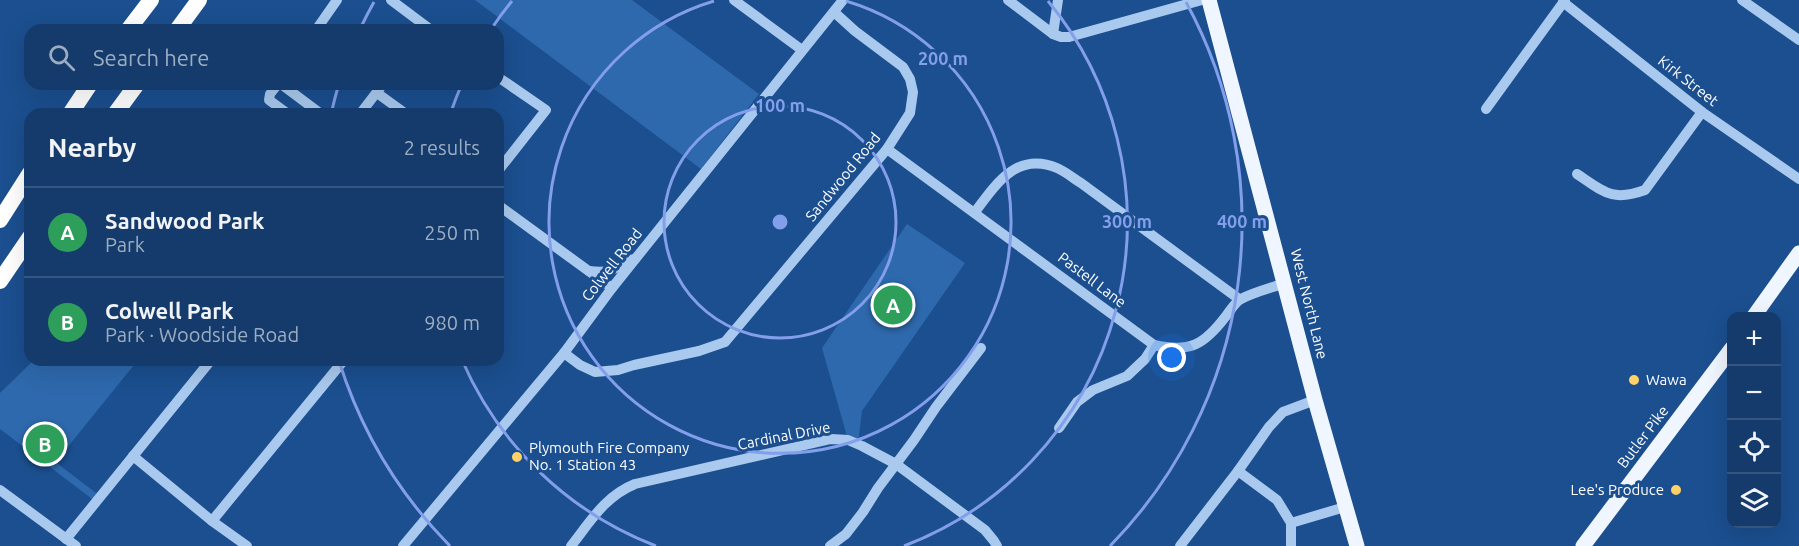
<!DOCTYPE html>
<meta charset="utf-8">
<style>
body{margin:0;font-family:Ubuntu,sans-serif;background:#214673;color:#f1f3f6}
.controls{position:absolute;right:18px;bottom:18px;display:grid;overflow:hidden;border-radius:12px;box-shadow:0 6px 24px #0002}
.controls button{width:54px;height:54px;display:grid;place-items:center;padding:0;border:0;border-bottom:2px solid #33557e;background:#143b6b;color:#f1f3f6;font:30px sans-serif}
.you{position:absolute;left:1172px;top:358px;width:21px;height:21px;margin:-15px;border:4px solid #fff;border-radius:50%;background:#1a73e8;box-shadow:0 0 0 9px #1a73e833}
.badge{display:grid;place-items:center;width:39px;height:39px;border-radius:50%;background:#ffd166;color:#fff;font-size:20px;font-weight:700}
.pin{position:absolute;translate:-50% -50%;border:3px solid #fff;box-shadow:0 2px 6px #0006}
.list{margin:0;padding:0;list-style:none}
h2{display:flex;justify-content:space-between;align-items:center;height:78px;margin:0;padding:0 24px;font-size:26px}
h2 small{font-size:20px;font-weight:400;color:#9dadc1}
.list li{display:grid;grid-template-columns:39px 1fr auto;gap:18px;align-items:center;box-sizing:border-box;height:90px;padding:0 24px;border-top:2px solid #33557e}
.list b{display:block;font-size:22px;white-space:nowrap}
.list p{margin:0;font-size:20px;white-space:nowrap;color:#9dadc1}
.list em{font-size:20px;font-style:normal;color:#9dadc1}
.icon{flex:none;width:33px;height:33px;fill:none;stroke:currentColor;stroke-width:2;stroke-linecap:round;stroke-linejoin:round}
.map{position:relative;flex:none;width:1799px;height:546px;overflow:hidden}
.search{position:absolute;background:#143b6b;box-shadow:0 6px 24px #0002;left:24px;top:24px;width:480px;height:66px;display:flex;align-items:center;gap:15px;box-sizing:border-box;padding:0 21px;border-radius:18px;color:#9dadc1;font-size:22px}
.panel{position:absolute;background:#143b6b;box-shadow:0 6px 24px #0002;left:24px;top:108px;width:480px;height:258px;border-radius:18px}
.map>svg:first-child{display:block}
.green{fill:#2e69ad}
.lines{fill:none;stroke-linecap:round;stroke-linejoin:round}
.minor{stroke:#a9c9ee;stroke-width:10}
.major{stroke:#f0f6ff;stroke-width:15}
.highway{stroke:#fff;stroke-width:16}
.ring{fill:none;stroke:#839eea;stroke-width:3}
.poi-dot{fill:#ffd166;stroke:#1b4f8f;stroke-width:2}
.labels{text-anchor:middle;stroke-width:6;stroke-linejoin:round;paint-order:stroke}
.street-label{font-size:15px;fill:#fff;stroke:#1b4f8f}
.poi-label{font-size:15px;fill:#fff;stroke:#1b4f8f;text-anchor:start}
.centre{fill:#839eea;stroke:#1b4f8f;stroke-width:3}
.ring-label{font-size:18px;text-anchor:middle;font-weight:bold;fill:#839eea;stroke:#1b4f8f;stroke-width:6;stroke-linejoin:round;paint-order:stroke}
</style>
<div class="map">
<svg width="1799" height="546" viewBox="0 0 1799 546">
<rect width="100%" height="100%" fill="#1b4f8f"/>
<g class="green">
<path d="M475,0h157l127,94 -58,75z"/>
<path d="M907,224l58,39 -103,148 -4,33 -10,-4 -26,-92z"/>
<path d="M34,360h104l-80,99v5l42,32 -4,6 -96,-73v-36z"/>
</g>
<g class="lines">
<g class="minor">
<path d="M391,0l40,30"/>
<path d="M734,0l68,50"/>
<path d="M1008,0l45,34 8,3h8l133,-37"/>
<path d="M1742,0l57,40"/>
<path d="M1563,2l139,110 97,67"/>
<path d="M316,30l21,-30"/>
<path d="M1053,34l5,-34"/>
<path d="M498,77l48,33 -48,61"/>
<path d="M278,84l-8,10 -1,6 19,14"/>
<path d="M281,84l40,30"/>
<path d="M377,93l29,21"/>
<path d="M1486,109l79,-109"/>
<path d="M360,114l23,-30"/>
<path d="M887,149l267,196c36,8 50,0 72,-29 4,-5 9,-14 15,-17 13,-7 30,-11 44,-16"/>
<path d="M1577,174c27,18 35,28 68,16l57,-78"/>
<path d="M498,205l114,83"/>
<path d="M975,212c21,-28 42,-61 82,-44 9,4 16,10 24,15l158,116"/>
<path d="M589,271c9,1 20,2 27,-3 9,-5 8,-7 19,-9"/>
<path d="M564,353l16,12 15,7 23,-2 16,-5 65,-14 26,-9 162,-193 23,-36 3,-21 -3,-13 -7,-12 -48,-36 -21,-19"/>
<path d="M1059,428l18,-26 16,-12 34,-14 18,-17 9,-14"/>
<path d="M133,456l79,65 35,25"/>
<path d="M1238,471l39,29 14,23v23"/>
<path d="M0,490l76,56"/>
<path d="M212,521l132,-161"/>
<path d="M1291,523l54,-16"/>
<path d="M66,539l145,-179"/>
<path d="M403,546l161,-193 48,-65 231,-288"/>
<path d="M571,546c19,-24 34,-50 64,-62l196,-45 17,1 14,6 34,18 89,66 9,11 3,5"/>
<path d="M830,546l16,-12 17,-22 15,-24 36,-48 22,-33 45,-59"/>
<path d="M1180,546l58,-75 31,-44 14,-15 32,-12"/>
</g>
<g class="major">
<path d="M1209,0l106,400 42,146"/>
<path d="M1754,316l45,-63"/>
<path d="M1583,546l149,-198"/>
</g>
<g class="highway">
<path d="M128,30l23,-30"/>
<path d="M177,30l22,-30"/>
<path d="M70,114l20,-30"/>
<path d="M115,114l22,-30"/>
<path d="M0,220l30,-47"/>
<path d="M0,281l30,-44"/>
</g>
</g>
<g class="ring">
<circle cx="780" cy="222" r="116"/>
<path d="M846 1A231 231 0 1 1 714 1"/>
<path d="M656 546A347 347 0 0 1 462 360M451 112A347 347 0 0 1 461 86M492 28A347 347 0 0 1 512 1M1048 1A347 347 0 0 1 904 546"/>
<path d="M450 546A462 462 0 0 1 339 361M332 110A462 462 0 0 1 338 87M361 27A462 462 0 0 1 374 2M1186 2A462 462 0 0 1 1110 546"/>
</g>
<g class="poi-dot">
<circle cx="1634" cy="380" r="6"/>
<circle cx="517" cy="457" r="6"/>
<circle cx="1676" cy="490" r="6"/>
</g>
<g class="labels">
<g class="street-label">
<text transform="translate(1688 81) rotate(38)" y="5">Kirk Street</text>
<text transform="translate(843 177) rotate(-51)" y="5">Sandwood Road</text>
<text transform="translate(612 265) rotate(-52)" y="5">Colwell Road</text>
<text transform="translate(1092 280) rotate(37)" y="5">Pastell Lane</text>
<text transform="translate(1309 304) rotate(76)" y="5">West North Lane</text>
<text transform="translate(784 436) rotate(-11)" y="5">Cardinal Drive</text>
<text transform="translate(1643 437) rotate(-53)" y="5">Butler Pike</text>
</g>
<g class="poi-label">
<text x="1646" y="385">Wawa</text>
<text x="529" y="453">Plymouth Fire Company<tspan x="529" dy="17">No. 1 Station 43</tspan></text>
<text x="1664" y="495" text-anchor="end">Lee's Produce</text>
</g>
</g>
<circle cx="780" cy="222" r="9" class="centre"/>
<g class="ring-label">
<text x="943" y="65">200 m</text>
<text x="780" y="112">100 m</text>
<text x="1127" y="228">300 m</text>
<text x="1242" y="228">400 m</text>
</g>
</svg>
<div class="controls">
<button>+</button>
<button>−</button>
<button><svg class="icon" aria-label="locate" viewBox="0 0 24 24"><circle cx="12" cy="12" r="6"/><path d="M12 2v4M12 18v4M2 12h4M18 12h4"/></svg></button>
<button><svg class="icon" aria-label="layers" viewBox="0 0 24 24"><path d="M12 4l9 5-9 5-9-5zM3 14l9 5 9-5"/></svg></button>
</div>
<div class="you"></div>
<div class="pin badge" style="left:893px;top:305px;background:#2e9e5b">A</div>
<div class="pin badge" style="left:45px;top:444px;background:#2e9e5b">B</div>
<div class="search"><svg class="icon" aria-label="search" viewBox="0 0 24 24"><circle cx="10" cy="10" r="6"/><path d="M15 15l6 6"/></svg>Search here</div>
<section class="panel">
<h2>Nearby<small>2 results</small></h2>
<ul class="list">
<li><span class="badge" style="background:#2e9e5b">A</span><div><b>Sandwood Park</b><p>Park</p></div><em>250 m</em></li>
<li><span class="badge" style="background:#2e9e5b">B</span><div><b>Colwell Park</b><p>Park · Woodside Road</p></div><em>980 m</em></li>
</ul>
</section>
</div>
